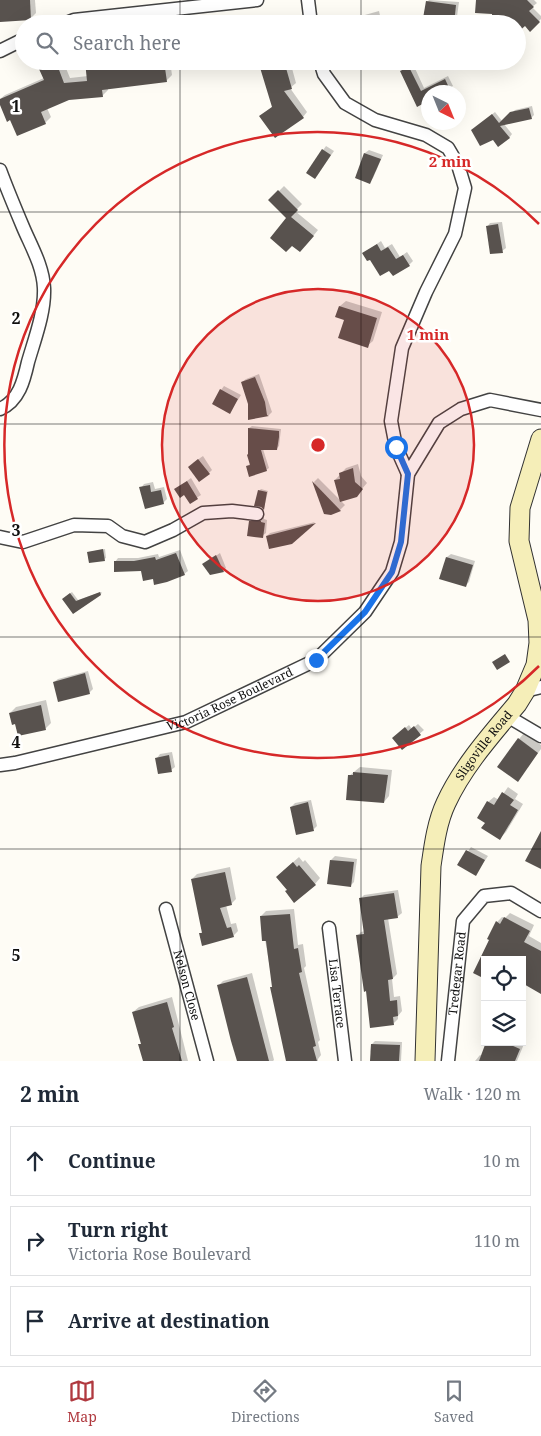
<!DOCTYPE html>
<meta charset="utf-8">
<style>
body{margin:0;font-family:"Noto Serif",serif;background:#f2f2f3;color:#1f2937}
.controls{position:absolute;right:15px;bottom:15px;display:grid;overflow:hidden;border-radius:0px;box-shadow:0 5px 20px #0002}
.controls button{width:45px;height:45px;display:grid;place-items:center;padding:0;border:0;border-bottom:1px solid #e0e1e3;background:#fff;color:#1f2937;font:25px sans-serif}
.compass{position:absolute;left:421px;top:85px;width:45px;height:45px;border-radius:50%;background:#fff;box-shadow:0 5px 20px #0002;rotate:137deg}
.stop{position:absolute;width:15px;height:15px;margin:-11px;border:4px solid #1a73e8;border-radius:50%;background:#fff}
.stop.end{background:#1a73e8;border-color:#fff;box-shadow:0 1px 5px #0008}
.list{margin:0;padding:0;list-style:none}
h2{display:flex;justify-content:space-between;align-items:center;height:65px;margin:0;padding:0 20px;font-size:21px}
h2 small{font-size:16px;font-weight:400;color:#747a83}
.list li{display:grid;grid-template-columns:32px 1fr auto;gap:15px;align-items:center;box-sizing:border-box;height:70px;margin:0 10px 10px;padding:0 10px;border:1px solid #e0e1e3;border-radius:0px}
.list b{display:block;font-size:19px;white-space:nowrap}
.list p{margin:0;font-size:16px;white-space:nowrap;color:#747a83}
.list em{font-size:16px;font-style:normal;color:#747a83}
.icon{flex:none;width:28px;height:28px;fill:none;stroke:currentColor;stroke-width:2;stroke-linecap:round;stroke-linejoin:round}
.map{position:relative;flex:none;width:541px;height:1061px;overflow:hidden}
.search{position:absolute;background:#fff;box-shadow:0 5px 20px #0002;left:15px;right:15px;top:15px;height:55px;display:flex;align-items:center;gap:12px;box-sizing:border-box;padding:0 18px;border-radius:28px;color:#747a83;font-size:19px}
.sheet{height:305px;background:#fff}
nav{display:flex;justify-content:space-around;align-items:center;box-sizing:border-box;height:70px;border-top:1px solid #e0e1e3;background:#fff;font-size:14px;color:#747a83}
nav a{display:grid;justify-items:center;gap:2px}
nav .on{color:#b0393f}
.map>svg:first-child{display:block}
.shadow{fill:#0003}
.building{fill:#58524e}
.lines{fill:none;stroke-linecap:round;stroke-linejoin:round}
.street-casing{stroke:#434343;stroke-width:15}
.secondary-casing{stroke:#323232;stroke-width:21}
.street{stroke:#fff;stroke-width:12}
.secondary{stroke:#f5eeb8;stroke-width:19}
.route{stroke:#1a73e8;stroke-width:6}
.grid{fill:none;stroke:#101010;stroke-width:1;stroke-opacity:0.55}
.ring{fill:none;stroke:#d62828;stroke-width:2.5}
.labels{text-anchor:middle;stroke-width:5;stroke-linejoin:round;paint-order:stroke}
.street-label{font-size:12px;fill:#101010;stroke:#fff}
.grid-label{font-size:16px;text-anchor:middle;font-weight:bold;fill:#101010;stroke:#fff;stroke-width:5;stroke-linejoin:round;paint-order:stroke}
.centre{fill:#d62828;stroke:#fff;stroke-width:2.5}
.ring-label{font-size:15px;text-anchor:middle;font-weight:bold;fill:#d62828;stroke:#fff;stroke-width:5;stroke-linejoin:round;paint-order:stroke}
</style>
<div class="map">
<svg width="541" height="1061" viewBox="0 0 541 1061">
<rect width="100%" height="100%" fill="#fefcf5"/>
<g class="shadow">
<path d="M0,0h35l1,13 -6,6z"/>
<path d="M429,0l30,2 -3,22h-33l4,-22z"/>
<path d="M477,0h57l3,3 -5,4 9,9v3l-11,11 -5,-6h-8l-12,-8 -12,-4z"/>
<path d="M379,11l3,13h-31l-1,-2 4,-4z"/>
<path d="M53,61h10l7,17 18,-2 -1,-15 100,1 -5,6h-11l1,7 -6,6 -58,7v2l-6,6 -33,3 -22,9 4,9 -6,6 -27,11 -7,-15 -11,-17v-3l5,-4 39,-17 -3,-9 5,-5z"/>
<path d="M272,61h18l6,22 -6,5 17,24 -4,5 -42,-1 12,-10z"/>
<path d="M413,64l11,24 24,-12 5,10 -10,6h-15v8l-10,5 -16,-34z"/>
<path d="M532,106l2,9 -3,3 -27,6 8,10 -3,4h-16l-17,-11 19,-15 7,9 13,-11z"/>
<path d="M326,146l8,5 -16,23 -11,-1z"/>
<path d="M369,150l14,5 -10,23 -4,4 -4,-29z"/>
<path d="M284,186l18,18 -7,7 23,19 -13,16 -13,-2 -4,-26 -18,-18z"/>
<path d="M502,222l4,26 -4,3 -15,-24 3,-4z"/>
<path d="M381,241l4,7 7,-4 8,13 7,-5 6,9 -4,4 -19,4 -26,-16z"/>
<path d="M346,301l36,11 -9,29 -6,5 -22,-27 -8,-3 3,-10z"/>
<path d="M259,374l13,38 -3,3 -20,3v-14l-7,-22 4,-3z"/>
<path d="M224,386l17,9 -11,17 -9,-22z"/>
<path d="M252,426l29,3 -2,17 -3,3h-13l6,19 -3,2 -19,-4 3,-2 -1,-36z"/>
<path d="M203,456l9,14 -3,3 -16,-10z"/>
<path d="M358,464l3,12 6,7 -11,13 -21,-16 11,-12z"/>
<path d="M191,478l10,17 -11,7 -5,-9 -9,-4z"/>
<path d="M318,478l27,27 -5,5 -9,3h-6l-11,-31z"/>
<path d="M153,482l2,7 9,-2 3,12 -4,4 -22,-15 3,-4z"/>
<path d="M261,489l7,2 -4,17 -5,-17z"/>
<path d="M254,518h10v1l3,1 -1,13 -4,3 -12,-14z"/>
<path d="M315,522l-24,20 -24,-6 3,-3z"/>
<path d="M105,549l1,9 -2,1 -15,-7z"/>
<path d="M180,550l8,21 -4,3 -30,3 -12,-7 -27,-8 3,-4h20l20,-4 1,3z"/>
<path d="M220,553l6,15 -3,3 -19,-7z"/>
<path d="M451,554l24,7 -6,21 -4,4 -25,-8 7,-21z"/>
<path d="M72,592l6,8 23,-8 1,1 -28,20 -9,-16z"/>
<path d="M88,671l5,18 -4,4 -35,-11 4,-3z"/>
<path d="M46,700l5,23 -5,5 -27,7 -3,-12 -6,-10 6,-6z"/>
<path d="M418,724l6,6 -22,19 -5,-14 12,-10 3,4z"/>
<path d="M524,733l17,12v4l-23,31 1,-41z"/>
<path d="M172,752l3,15 -4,3 -14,-12 3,-4z"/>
<path d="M360,767l32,3 -3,26 -5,6 -35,-26z"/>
<path d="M508,787l10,7 -3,5 8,5 -17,28 -6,6 -14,-16 2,-20 6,-5 5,3z"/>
<path d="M311,800l6,26 -3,3 -23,-22 4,-4z"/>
<path d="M471,847l17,9 -12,18 -17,-9z"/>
<path d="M335,856l22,3 -3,23 -4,4 -19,-26z"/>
<path d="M299,857l4,5 2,-2 15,18 -5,6 -27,6 -5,-19z"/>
<path d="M230,867l6,32 -5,5 -5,1 5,19 5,-1 2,8 -5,5 -33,-2 3,-3 -11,-52 5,-5z"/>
<path d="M398,890l4,23 -5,4 -9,1 9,56 -5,5 2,18 6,-1 2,15 -4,5v3l-4,4 -27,-33 -10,-54 4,-4 4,-1 -5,-32 4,-4z"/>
<path d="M294,909l4,36 5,-1 3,22 -2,2 16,72 -2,2 3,13 -3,4v2h-29l-16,-75 -12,-70 5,-5z"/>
<path d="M510,913l24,12 -5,11 12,7v50l-19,-33h-37l-10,13 22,-51 5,-5 3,1z"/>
<path d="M252,973l22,87 -1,1h-35l-20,-75 5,-5z"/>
<path d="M172,997l16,64h-44l-4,-16 2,-2 -9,-31 6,-5z"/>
<path d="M375,1041l27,1 -1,19h-30l1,-17z"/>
<path d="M488,1042h33l3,2 -7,17h-42l5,-6 2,1z"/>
</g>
<g class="building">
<path d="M0,0h30l1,20 -31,2z"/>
<path d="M476,0h51l7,7 -5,4 11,11 -10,10 -5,-6 -8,7v-9h-7l-6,-7h-12v-3l-17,-1z"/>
<path d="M426,1l30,4 -2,19h-32z"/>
<path d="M85,61h79l3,21 -65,8 1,7 -34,3 -28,12 5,12 -29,12 -7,-16 -3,2 -7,-17v-6l44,-19 -5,-11 17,-7 8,21 23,-2z"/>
<path d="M258,61h26l8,28 -8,2 20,27 -29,20 -16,-22 13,-9z"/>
<path d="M409,67l12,24 24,-12 6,13h-23v9l-11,6 -17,-36z"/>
<path d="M529,108l3,11 -32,7 10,12 -12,9 -5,-7 -13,6 -9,-16 21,-16 7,9 11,-11z"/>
<path d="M322,149l9,6 -16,24 -9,-6z"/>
<path d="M364,153l17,6 -11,25 -15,-6z"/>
<path d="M278,190l20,20 -7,7 23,19 -14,16 -8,-6 -6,6 -16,-14 16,-20 -18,-18z"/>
<path d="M498,224l5,29 -13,1 -4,-28z"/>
<path d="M377,244l4,7 7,-4 8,12 7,-4 7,11 -17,10 -4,-5 -9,5 -10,-16 -3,1 -5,-8z"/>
<path d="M339,306l38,12 -9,30 -30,-10 6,-18 -9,-3z"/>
<path d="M255,377l10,25 2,13 2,1 -21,4v-16l-7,-22z"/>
<path d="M220,389l18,10 -8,15 -18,-10z"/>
<path d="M248,428l31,3v6l-2,13h-16l6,21 -18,6 -3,-11 4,-1 -3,-10 1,-1z"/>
<path d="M198,459l12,15 -11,8 -11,-15z"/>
<path d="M353,468l2,14 8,7 -6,8 -17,5 -6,-22 6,-1 -1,-6z"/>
<path d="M187,481l11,18 -8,5 -6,-9 -4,3 -6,-9z"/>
<path d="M312,481l29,30 -10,4 -7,-1z"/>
<path d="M150,485l1,7 10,-2 3,14 -19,5 -6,-22z"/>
<path d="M258,490l9,2 -3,18 -3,-3 -7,-1z"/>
<path d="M249,521h12v1l4,1 -2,15 -16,-2z"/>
<path d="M316,523l-24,21 -23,5 -3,-13z"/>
<path d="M103,549l2,12 -16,2 -2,-11z"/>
<path d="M176,553l9,22 -18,7 -13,3 -1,-6 -10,2 -2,-10 -27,1v-11h20l21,-4 1,3z"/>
<path d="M216,555l8,17 -14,3 -8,-11z"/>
<path d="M446,557l27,8 -7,22 -27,-8z"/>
<path d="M100,592l1,3 -28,19 -11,-15 8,-6 6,8z"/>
<path d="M505,654l5,8 -13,8 -5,-8z"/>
<path d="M85,673l5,21 -32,8 -5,-20z"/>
<path d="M41,705l5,25 -28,6 -3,-12 -3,1 -3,-12z"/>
<path d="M414,726l7,9 -19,15 -10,-12 13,-11 3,4z"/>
<path d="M518,738l20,15 -20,29 -21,-15z"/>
<path d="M169,755l3,17 -14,2 -3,-16z"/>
<path d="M353,772l35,3 -4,28 -38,-3 2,-25h5z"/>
<path d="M502,792l12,8 -4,5 8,5 -18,30 -19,-12 4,-5 -8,-5 10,-17 7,4z"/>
<path d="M308,802l6,29 -18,4 -6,-28z"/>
<path d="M541,831v38l-16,-8z"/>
<path d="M466,850l19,10 -9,16 -19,-11z"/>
<path d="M330,860l24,2 -3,25 -24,-3z"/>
<path d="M293,862l4,5 2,-2 17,20 -22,18 -9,-12 2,-1 -11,-13z"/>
<path d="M225,872l7,33 -12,3 7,20 4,-1 3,10 -32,9 -3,-13h3l-11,-54z"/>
<path d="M394,893l4,25 -14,2 9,59 -5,1 2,21 7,-1 1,16 -5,1 1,8 -24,3 -4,-37 -2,1 -8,-57 8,-1 -5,-36z"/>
<path d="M290,914l4,35 4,-1 4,24 -3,1 17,73 -3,1 4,14h-31l-16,-74h2l-6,-46h-4l-2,-25z"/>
<path d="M504,917l26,14 -6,11 17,9v43l-19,-11v-23h-37v19l-12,-6 16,-33 -2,-1 9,-18 4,3z"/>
<path d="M247,977l22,84h-32l-6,-20 -14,-56z"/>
<path d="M167,1002l7,25 -2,1 10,33h-39l-5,-17h3l-9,-32z"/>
<path d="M486,1042h18l16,7 -5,12h-36z"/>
<path d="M371,1044l29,1 -1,16h-29z"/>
</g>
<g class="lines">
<defs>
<g id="street">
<path d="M308,0l3,24"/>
<path d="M64,24l10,-4 183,-20"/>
<path d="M0,51l24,-12"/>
<path d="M320,61l4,13 21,29 30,17 51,15 22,13 10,17 7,23 -10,46 -29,58 -24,56 -11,73 5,26 12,27"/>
<path d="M0,170c7,19 15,38 23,57 8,19 20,39 21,61 1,24 -9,50 -16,74 -4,18 -9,39 -28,47"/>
<path d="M0,537l23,5 51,-17 34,1 14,10 23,6 28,-12 30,-17 29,-2 25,3"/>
<path d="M525,691l16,-4"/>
<path d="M507,716l34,20"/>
<path id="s1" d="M0,765l15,-2 171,-41 130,-62 49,-48 27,-40 9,-30 7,-68 31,-51 22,-14 29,-9 51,10"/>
<path id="s2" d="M166,909l41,152"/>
<path id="s3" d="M329,928l16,133"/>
<path id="s4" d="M448,1061l15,-140 21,-25 27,-3 30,18"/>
</g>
<g id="secondary">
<path id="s5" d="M425,1061l6,-195c3,-21 6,-44 15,-63 17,-37 46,-69 71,-99l8,-13 11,-26 3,-22 -1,-23 -19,-79 1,-33 21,-69"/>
</g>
</defs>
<use href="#street" class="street-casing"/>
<use href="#secondary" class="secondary-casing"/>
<use href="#street" class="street"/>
<use href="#secondary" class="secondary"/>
</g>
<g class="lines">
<path class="route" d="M316,660l49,-48 27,-40 9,-30 7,-68 -12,-27"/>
</g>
<path class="grid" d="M180,0v24M361,0v24M180,61v1000M361,61v1000M0,212h541M0,424h541M0,637h541M0,849h541"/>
<circle cx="318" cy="445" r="156" fill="#d62828" fill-opacity=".12"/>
<g class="ring">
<circle cx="318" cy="445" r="156"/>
<path d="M539 666A313 313 0 1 1 539 224"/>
</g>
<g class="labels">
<g class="street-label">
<text dy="4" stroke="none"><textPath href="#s1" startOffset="240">Victoria Rose Boulevard</textPath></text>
<text dy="4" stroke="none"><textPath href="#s5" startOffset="329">Sligoville Road</textPath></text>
<text dy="4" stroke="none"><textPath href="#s4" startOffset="88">Tredegar Road</textPath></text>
<text dy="4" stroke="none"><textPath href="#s2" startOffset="79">Nelson Close</textPath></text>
<text dy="4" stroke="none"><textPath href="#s3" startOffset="66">Lisa Terrace</textPath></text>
</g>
</g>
<g class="grid-label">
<text x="16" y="112">1</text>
<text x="16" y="324">2</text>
<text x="16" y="536">3</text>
<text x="16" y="748">4</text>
<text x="16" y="961">5</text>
</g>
<circle cx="318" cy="445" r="8" class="centre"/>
<g class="ring-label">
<text x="450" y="167">2 min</text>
<text x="428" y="340">1 min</text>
</g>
</svg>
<div class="controls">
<button><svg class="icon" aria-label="locate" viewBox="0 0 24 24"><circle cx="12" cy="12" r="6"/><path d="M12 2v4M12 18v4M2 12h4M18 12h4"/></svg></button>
<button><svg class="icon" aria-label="layers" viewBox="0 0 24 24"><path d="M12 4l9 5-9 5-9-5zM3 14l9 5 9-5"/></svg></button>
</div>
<svg class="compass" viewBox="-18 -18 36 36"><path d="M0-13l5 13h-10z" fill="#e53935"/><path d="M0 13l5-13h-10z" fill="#747a83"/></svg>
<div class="stop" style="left:396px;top:447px"></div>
<div class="stop end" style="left:316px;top:660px"></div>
<div class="search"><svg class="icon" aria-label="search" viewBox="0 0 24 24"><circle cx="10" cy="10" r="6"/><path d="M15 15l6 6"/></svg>Search here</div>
</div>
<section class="sheet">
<h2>2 min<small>Walk · 120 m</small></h2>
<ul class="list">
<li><svg class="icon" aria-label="ahead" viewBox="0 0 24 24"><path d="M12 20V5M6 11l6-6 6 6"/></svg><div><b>Continue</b></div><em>10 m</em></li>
<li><svg class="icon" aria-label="right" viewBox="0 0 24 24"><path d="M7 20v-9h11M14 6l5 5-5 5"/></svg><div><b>Turn right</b><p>Victoria Rose Boulevard</p></div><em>110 m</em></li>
<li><svg class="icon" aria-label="arrive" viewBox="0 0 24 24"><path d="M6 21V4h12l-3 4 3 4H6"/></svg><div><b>Arrive at destination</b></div></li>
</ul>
</section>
<nav>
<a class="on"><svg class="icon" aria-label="map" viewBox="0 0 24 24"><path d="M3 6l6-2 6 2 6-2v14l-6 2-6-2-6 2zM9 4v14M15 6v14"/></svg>Map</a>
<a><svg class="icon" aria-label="directions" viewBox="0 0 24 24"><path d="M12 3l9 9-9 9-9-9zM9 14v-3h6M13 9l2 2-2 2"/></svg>Directions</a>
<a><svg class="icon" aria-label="saved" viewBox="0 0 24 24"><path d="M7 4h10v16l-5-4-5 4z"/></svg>Saved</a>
</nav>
